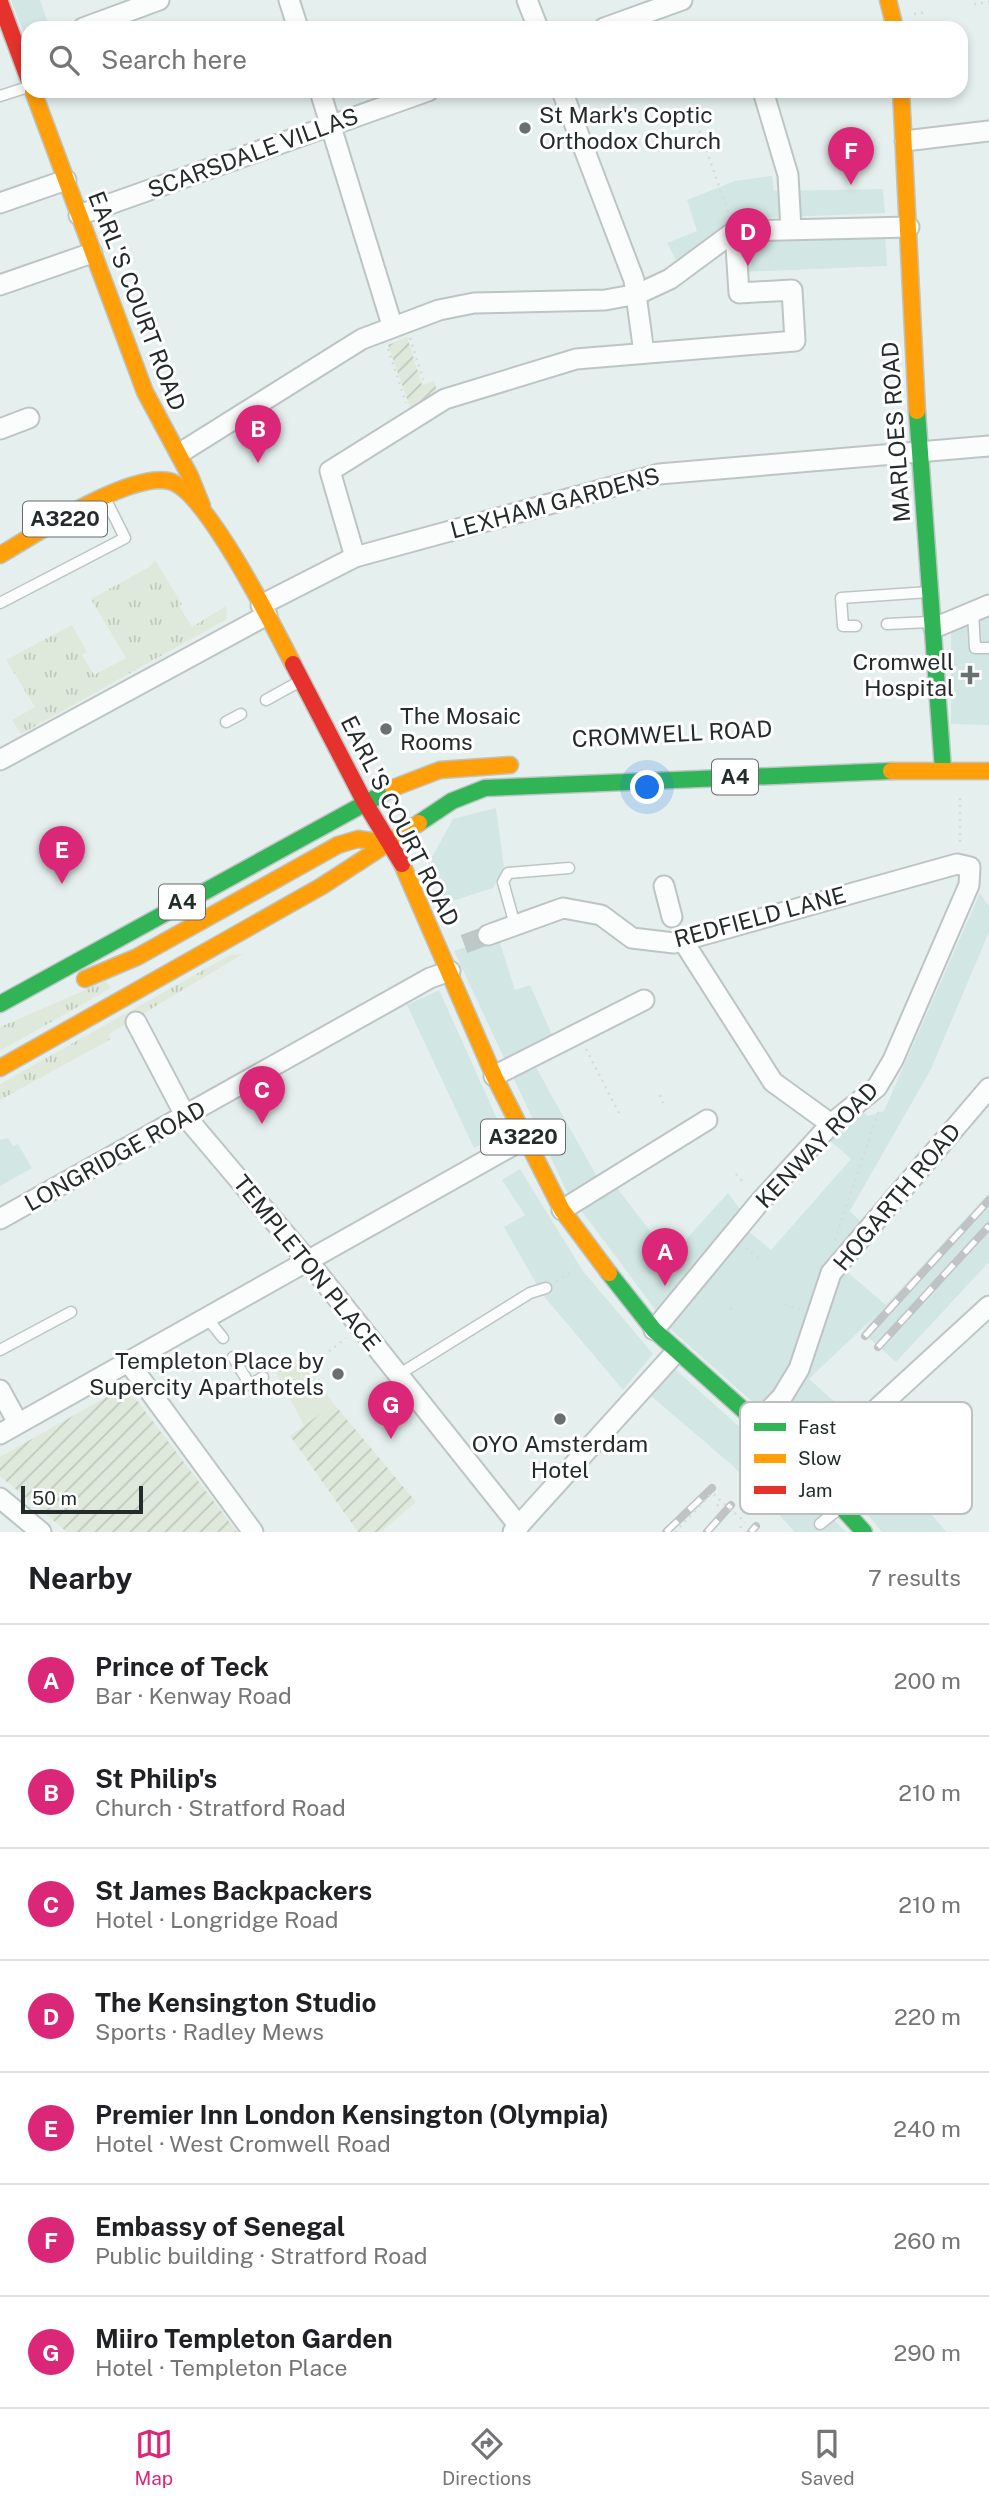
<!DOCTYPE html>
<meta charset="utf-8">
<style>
body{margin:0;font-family:"Public Sans",sans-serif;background:#f6f6f6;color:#202124}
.scale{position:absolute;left:21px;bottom:18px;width:122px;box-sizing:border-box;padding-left:7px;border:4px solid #242c2b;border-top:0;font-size:19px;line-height:24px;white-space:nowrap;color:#242c2b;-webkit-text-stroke:5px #fff;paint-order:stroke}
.you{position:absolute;left:648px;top:788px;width:24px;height:24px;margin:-18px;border:5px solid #fff;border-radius:50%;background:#1a73e8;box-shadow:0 0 0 10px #1a73e833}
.badge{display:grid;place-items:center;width:46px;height:46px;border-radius:50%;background:#db2777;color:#fff;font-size:23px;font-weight:700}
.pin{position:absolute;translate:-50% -58px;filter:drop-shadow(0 2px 4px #0008)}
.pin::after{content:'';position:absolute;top:37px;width:24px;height:21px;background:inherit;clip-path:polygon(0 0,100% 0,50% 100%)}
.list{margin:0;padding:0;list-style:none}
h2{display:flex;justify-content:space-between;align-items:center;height:91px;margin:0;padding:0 28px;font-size:30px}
h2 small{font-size:23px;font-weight:400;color:#757577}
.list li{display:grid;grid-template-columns:46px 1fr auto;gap:21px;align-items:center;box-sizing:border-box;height:112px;padding:0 28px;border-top:2px solid #e0e0e0}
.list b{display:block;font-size:26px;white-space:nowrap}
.list p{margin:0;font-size:23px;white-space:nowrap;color:#757577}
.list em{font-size:23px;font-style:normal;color:#757577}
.icon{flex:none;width:38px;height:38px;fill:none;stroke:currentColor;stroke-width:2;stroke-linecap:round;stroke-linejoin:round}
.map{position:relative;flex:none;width:989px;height:1532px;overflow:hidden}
.search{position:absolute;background:#fff;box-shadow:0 4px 10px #0003;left:21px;right:21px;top:21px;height:77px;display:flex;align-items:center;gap:18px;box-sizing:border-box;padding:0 24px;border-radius:21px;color:#757577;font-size:26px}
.sheet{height:875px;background:#fff}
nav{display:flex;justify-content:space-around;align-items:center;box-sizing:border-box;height:98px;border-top:2px solid #e0e0e0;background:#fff;font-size:19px;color:#757577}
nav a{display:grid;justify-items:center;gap:4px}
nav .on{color:#db2777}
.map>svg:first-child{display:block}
.built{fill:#d2e6e3}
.grass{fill:url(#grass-tufts)}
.park{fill:#dee9db}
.garden{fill:url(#garden-furrows)}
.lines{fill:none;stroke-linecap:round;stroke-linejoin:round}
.street-tunnel{stroke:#bec9c7;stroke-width:19;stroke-dasharray:19 10;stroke-linecap:butt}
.lane-casing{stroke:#bdc5c4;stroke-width:13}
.street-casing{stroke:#bdc5c4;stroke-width:23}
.fast-casing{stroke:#bdc5c4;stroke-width:19}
.slow-casing{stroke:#bdc5c4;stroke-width:19}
.jam-casing{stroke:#bdc5c4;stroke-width:19}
.path{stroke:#d7dbda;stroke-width:2.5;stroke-dasharray:2 5;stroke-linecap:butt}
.lane{stroke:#fbfdfc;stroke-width:10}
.street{stroke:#fbfdfc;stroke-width:19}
.fast{stroke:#30b455;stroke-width:16}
.slow{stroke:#ff9f0a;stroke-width:16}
.jam{stroke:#e5322d;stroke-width:16}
.rail-casing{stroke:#c0c3c3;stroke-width:8}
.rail{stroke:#fff;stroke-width:5;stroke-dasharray:16;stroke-linecap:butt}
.path-bridge{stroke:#d7dbda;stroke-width:2.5;stroke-dasharray:2 5;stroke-linecap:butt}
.poi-dot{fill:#68716f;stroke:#fff;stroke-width:2.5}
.labels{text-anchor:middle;stroke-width:6;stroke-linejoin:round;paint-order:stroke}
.shield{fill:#fff;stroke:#666b6b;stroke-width:2}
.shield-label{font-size:21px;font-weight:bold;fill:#242c2b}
.poi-label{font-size:23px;fill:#242c2b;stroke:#fff;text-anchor:start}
.street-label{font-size:23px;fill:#242c2b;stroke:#fff}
.key{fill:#fff;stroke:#bdc0bf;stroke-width:2}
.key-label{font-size:19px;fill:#242c2b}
</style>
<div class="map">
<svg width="989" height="1532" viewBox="0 0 989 1532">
<defs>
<pattern id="grass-tufts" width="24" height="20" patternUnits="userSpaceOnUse" patternTransform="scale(1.75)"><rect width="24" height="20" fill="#dee9db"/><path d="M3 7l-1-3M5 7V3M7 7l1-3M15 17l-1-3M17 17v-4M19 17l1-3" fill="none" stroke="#bec8bc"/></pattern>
<pattern id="garden-furrows" width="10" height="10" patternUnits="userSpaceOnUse" patternTransform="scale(1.75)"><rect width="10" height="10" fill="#dee9db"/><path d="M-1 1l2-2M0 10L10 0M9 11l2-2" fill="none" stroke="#bec8bc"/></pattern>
</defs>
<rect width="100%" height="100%" fill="#e5f0ee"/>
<g class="built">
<path d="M11,0h29l8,23 -25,9z"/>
<path d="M772,176l2,15 109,-2 2,24 -148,6 -61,41 -9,-17 30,-12 -10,-31 48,-19z"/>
<path d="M885,235l2,31 -145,6 -2,-32z"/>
<path d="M989,610v115l-38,-1v-98z"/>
<path d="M496,808l8,59 -11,21 -47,15 -15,-44 22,-40z"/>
<path d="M980,893l9,14v25l-58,137 -81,142 12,12 -33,41 17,7 40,34 103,-112v69l-93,100 -34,-30 14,-17 -67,64 45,40 -39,38 -146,-129 -103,-138 -112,-239 44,-14 17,53 15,-5 24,54 -21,23 63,113 8,-4 66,86 58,-64 23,31 -4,6 24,20 80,-91 -24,-21 29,-32 12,10 16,-5z"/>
<path d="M439,990l64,142 -29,16 -67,-143z"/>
<path d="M8,1138l5,8 5,-2 14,24 -32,18v-46z"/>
<path d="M520,1169l63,102 70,83 -30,36 -81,-96 -38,-67 21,-12 -23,-35z"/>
<path d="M675,1369l79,71 92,92h-51l-63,-67 -81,-69z"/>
<path d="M904,1401l16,18 -38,36 64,77h-64l-52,-63z"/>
</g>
<g class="grass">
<path d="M155,560l27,44 -3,2 13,21 34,-21 1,13 -206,115 -9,-14 23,-13 -29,-47 66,-35 15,27 -5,3 12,20 32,-17 -35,-59 58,-32z"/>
<path d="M243,954l-134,80 2,5 -111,61v-16l230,-129z"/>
<path d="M106,981l5,7 -111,63v-24z"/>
</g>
<path class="park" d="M296,1360l6,8 3,-2 29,38 -29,23 -29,-55z"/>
<g class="garden">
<path d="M407,337l15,48 12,-4 3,10 -26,19 -23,-65z"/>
<path d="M126,1386l111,146h-170l-67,-56v-19z"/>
<path d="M334,1404l82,98 -35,30h-23l-68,-96z"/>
</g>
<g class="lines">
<path class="street-tunnel" d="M464,944l24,-9"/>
<defs>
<g id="lane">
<path d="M0,96l28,-9"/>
<path d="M0,603l125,-65 -18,-36"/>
<path d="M973,612l2,36h14"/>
<path d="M887,624l43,-2"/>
<path d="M856,626h-13l-2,-28 88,-6"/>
<path d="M266,700l29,-16"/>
<path d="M226,722l15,-8"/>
<path d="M515,925l-12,-43 5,-9 61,-5"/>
<path d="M207,1318l16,20"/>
<path d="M0,1350l71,-38"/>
<path d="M233,1357l17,28 13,-8"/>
<path d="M398,1375l132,-82 16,-5"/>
<path d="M820,1524l15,-12"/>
</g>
<g id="street">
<path d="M289,0l9,28"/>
<path d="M527,0l11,28"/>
<path d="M83,28l76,-28"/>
<path d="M604,28l78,-28"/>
<path d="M320,91l72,234"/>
<path d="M562,91l72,189 10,73"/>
<path d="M763,91l25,84 3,54"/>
<path d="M905,141l84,-10"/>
<path d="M0,203l66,-23"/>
<path d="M79,215l349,-124"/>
<path d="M0,285l92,-32"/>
<path d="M0,429l29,-11"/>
<path d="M180,453l182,-114 77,-29 35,-7 131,-3 33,-6 32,-15 65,-48 174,-4"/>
<path d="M355,557l-25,-86 115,-72 131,-40 219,-18 -3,-51 -53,3 -4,-62"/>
<path d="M261,605l94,-48 304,-83 330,-28"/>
<path d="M934,628l55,-23"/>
<path d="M0,760l267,-145"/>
<path d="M664,886l8,31"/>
<path d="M488,935l75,-27 38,7 31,23 42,5 283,-79 13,3 -1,18 -76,175 -16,27 -46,37 -73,80 -104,126"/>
<path d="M683,941l90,141 58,42"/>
<path d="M136,1022l50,95 121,143 212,266"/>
<path d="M494,1076l150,-76"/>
<path d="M562,1210l145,-90"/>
<path d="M0,1219l430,-241 20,-7"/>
<path d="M129,1363l124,169"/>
<path d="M0,1390l18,33"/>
<path d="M758,1422l24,-25 17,-28 32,-96 158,-185"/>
<path d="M0,1434l524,-295"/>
<path d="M809,1471l180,-165"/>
<path d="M0,1498l41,34"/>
<path d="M513,1532l163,-180"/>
</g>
<g id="fast">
<path d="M917,411l26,359"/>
<path d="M419,823l33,-22 33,-13 406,-17"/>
<path d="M0,1004l393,-216"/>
<path d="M609,1273l45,57 144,129 66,73"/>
</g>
<g id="slow">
<path d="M888,0l7,28"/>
<path d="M33,91l112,301 45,84 12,30"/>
<path d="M901,91l16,320"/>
<path d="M0,555c36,-21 129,-83 169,-74 35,7 106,148 124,183"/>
<path d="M891,771h98"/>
<path d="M393,788l47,-18 70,-5"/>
<path d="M402,864l92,212 68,134 47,63"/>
<path d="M85,979l52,-22 201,-112 20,-6 34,5"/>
<path d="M0,1068l322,-182 97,-63"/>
</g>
<g id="jam">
<path d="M0,2l28,76"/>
<path d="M293,664l71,137 38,63"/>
</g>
</defs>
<use href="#lane" class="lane-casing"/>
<use href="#street" class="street-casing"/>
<use href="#fast" class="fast-casing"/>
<use href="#slow" class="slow-casing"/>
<use href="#jam" class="jam-casing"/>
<g class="path">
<path d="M974,4l15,-2"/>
<path d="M914,14l14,-2"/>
<path d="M697,124l32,90"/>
<path d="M410,338l14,44"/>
<path d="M388,349l18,54"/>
<path d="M960,798v49"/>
<path d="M586,1049l34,66"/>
<path d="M660,1095l3,8"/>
<path d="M736,1174l7,8"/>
<path d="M835,1240l45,-133"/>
<path d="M746,1248l17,14"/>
<path d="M556,1281l19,-11"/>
<path d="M785,1304l17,6"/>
<path d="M730,1308l3,2"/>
<path d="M307,1369l39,-31"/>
<path d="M717,1506l4,-5"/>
<path d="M740,1528l5,-6"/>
</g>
<use href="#lane" class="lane"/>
<use href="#street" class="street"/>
<use href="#fast" class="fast"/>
<use href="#slow" class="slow"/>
<use href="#jam" class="jam"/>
<defs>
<g id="rail">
<path d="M865,1336l124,-136"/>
<path d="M878,1347l111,-121"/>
<path d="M666,1532l46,-44"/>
<path d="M707,1532l24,-27"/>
<path d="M751,1532l5,-6"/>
</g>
</defs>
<use href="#rail" class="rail-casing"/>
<use href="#rail" class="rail"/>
<path class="path-bridge" d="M675,1532l37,-39 33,29"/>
</g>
<g class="poi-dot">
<circle cx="525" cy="128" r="7"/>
<path d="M966.5 664.5h7v7h7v7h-7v7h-7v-7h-7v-7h7z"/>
<circle cx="386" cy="729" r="7"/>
<circle cx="338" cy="1374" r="7"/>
<circle cx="560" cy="1419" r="7"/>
</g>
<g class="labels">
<g class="shield">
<rect x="23" y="501.5" width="84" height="35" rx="5"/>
<rect x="712" y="759.5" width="46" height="35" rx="5"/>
<rect x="159" y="884.5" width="46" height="35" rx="5"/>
<rect x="481" y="1119.5" width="84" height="35" rx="5"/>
</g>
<g class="shield-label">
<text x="65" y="526">A3220</text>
<text x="735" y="784">A4</text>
<text x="182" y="909">A4</text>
<text x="523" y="1144">A3220</text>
</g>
<g class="poi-label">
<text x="539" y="123">St Mark's Coptic<tspan x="539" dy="26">Orthodox Church</tspan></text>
<text x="954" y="670" text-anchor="end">Cromwell<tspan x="954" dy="26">Hospital</tspan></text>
<text x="400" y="724">The Mosaic<tspan x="400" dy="26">Rooms</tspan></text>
<text x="324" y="1369" text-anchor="end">Templeton Place by<tspan x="324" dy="26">Supercity Aparthotels</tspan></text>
<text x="560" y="1452" text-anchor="middle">OYO Amsterdam<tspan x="560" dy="26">Hotel</tspan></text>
</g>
<g class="street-label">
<text transform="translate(253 153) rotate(-20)" y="8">SCARSDALE VILLAS</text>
<text transform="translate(137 301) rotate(69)" y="8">EARL'S COURT ROAD</text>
<text transform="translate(896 432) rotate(-94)" y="8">MARLOES ROAD</text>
<text transform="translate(555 503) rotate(-15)" y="8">LEXHAM GARDENS</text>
<text transform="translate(672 734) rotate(-3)" y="8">CROMWELL ROAD</text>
<text transform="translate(400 821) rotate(63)" y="8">EARL'S COURT ROAD</text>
<text transform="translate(760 917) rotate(-15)" y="8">REDFIELD LANE</text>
<text transform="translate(817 1145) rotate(-46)" y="8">KENWAY ROAD</text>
<text transform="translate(115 1156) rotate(-29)" y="8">LONGRIDGE ROAD</text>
<text transform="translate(897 1197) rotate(-50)" y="8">HOGARTH ROAD</text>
<text transform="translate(307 1263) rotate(51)" y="8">TEMPLETON PLACE</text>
</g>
</g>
<rect x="740" y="1402" width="232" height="112" rx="10" class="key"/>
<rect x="754" y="1423" width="32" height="8" fill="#30b455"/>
<rect x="754" y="1454" width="32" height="9" fill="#ff9f0a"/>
<rect x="754" y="1486" width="32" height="8" fill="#e5322d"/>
<g class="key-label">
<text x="798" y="1434">Fast</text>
<text x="798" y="1465">Slow</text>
<text x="798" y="1497">Jam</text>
</g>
</svg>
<div class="scale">50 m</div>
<div class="you"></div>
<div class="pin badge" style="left:665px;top:1286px">A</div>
<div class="pin badge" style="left:258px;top:463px">B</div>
<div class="pin badge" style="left:262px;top:1124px">C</div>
<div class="pin badge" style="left:748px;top:266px">D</div>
<div class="pin badge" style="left:62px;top:884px">E</div>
<div class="pin badge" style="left:851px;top:185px">F</div>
<div class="pin badge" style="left:391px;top:1439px">G</div>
<div class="search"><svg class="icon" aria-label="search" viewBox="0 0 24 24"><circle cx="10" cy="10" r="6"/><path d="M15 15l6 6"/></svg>Search here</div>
</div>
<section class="sheet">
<h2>Nearby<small>7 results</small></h2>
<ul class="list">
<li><span class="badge">A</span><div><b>Prince of Teck</b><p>Bar · Kenway Road</p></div><em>200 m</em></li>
<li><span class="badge">B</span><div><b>St Philip's</b><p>Church · Stratford Road</p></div><em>210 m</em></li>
<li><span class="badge">C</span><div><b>St James Backpackers</b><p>Hotel · Longridge Road</p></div><em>210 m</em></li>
<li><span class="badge">D</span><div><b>The Kensington Studio</b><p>Sports · Radley Mews</p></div><em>220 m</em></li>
<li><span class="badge">E</span><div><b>Premier Inn London Kensington (Olympia)</b><p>Hotel · West Cromwell Road</p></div><em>240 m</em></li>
<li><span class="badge">F</span><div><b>Embassy of Senegal</b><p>Public building · Stratford Road</p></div><em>260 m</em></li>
<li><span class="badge">G</span><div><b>Miiro Templeton Garden</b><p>Hotel · Templeton Place</p></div><em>290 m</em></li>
</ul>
</section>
<nav>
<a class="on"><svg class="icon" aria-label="map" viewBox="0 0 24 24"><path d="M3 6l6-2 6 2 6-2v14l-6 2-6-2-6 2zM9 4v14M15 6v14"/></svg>Map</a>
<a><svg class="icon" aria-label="directions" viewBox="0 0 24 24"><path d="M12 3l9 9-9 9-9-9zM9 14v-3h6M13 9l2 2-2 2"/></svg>Directions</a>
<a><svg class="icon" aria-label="saved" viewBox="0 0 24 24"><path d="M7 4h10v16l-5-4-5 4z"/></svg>Saved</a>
</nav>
